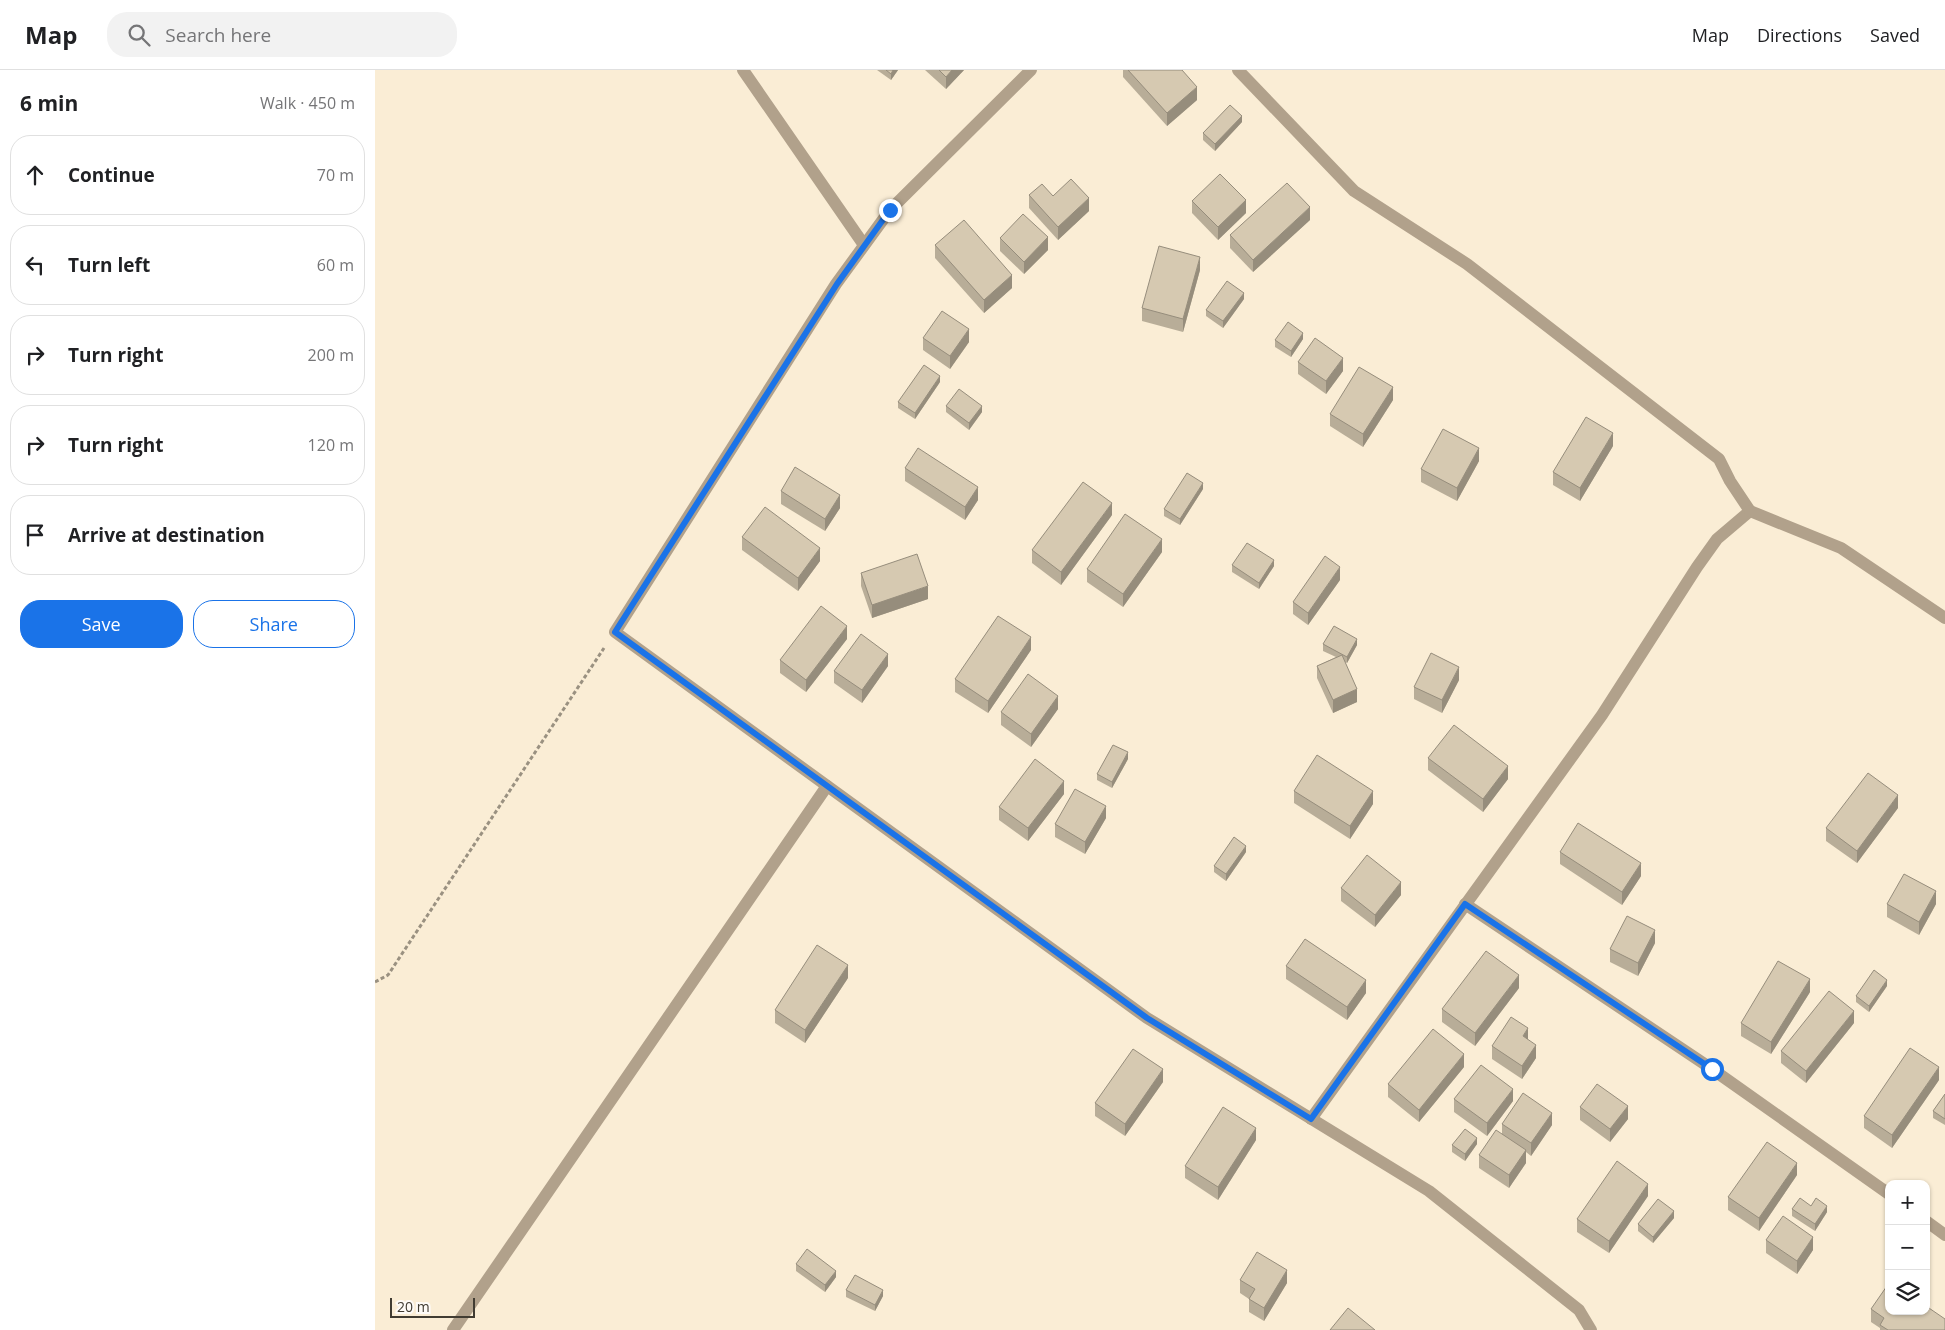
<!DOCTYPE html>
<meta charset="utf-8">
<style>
body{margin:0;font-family:"Open Sans",sans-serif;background:#f2f2f2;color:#202124}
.controls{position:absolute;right:15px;bottom:15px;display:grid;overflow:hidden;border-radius:10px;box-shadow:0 1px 4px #0004}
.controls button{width:45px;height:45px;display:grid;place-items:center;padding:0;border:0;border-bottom:1px solid #e0e0e0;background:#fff;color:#202124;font:25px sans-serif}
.scale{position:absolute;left:15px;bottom:12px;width:85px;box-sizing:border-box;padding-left:5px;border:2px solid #413c32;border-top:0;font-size:14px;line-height:18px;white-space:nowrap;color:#413c32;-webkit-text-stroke:4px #fefbf7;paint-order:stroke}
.stop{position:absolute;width:15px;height:15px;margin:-11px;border:4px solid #1a73e8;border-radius:50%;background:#fff}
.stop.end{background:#1a73e8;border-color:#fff;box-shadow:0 1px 5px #0008}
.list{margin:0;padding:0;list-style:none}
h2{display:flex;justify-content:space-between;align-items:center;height:65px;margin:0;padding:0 20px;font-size:21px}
h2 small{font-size:16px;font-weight:400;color:#757577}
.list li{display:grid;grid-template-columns:32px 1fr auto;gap:15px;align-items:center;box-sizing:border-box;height:80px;margin:0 10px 10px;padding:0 10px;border:1px solid #e0e0e0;border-radius:20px}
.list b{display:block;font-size:19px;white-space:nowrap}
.list em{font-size:16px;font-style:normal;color:#757577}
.actions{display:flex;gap:10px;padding:15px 20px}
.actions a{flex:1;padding:11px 0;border:1px solid #1a73e8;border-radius:20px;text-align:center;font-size:18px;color:#1a73e8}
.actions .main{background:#1a73e8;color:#fff}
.icon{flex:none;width:28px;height:28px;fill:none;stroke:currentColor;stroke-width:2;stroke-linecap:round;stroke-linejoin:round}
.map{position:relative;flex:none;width:1570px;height:1260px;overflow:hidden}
header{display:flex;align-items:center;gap:30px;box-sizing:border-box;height:70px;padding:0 25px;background:#fff;border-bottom:1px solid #e0e0e0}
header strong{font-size:24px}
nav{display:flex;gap:28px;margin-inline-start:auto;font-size:18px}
.search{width:350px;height:45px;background:#f2f2f2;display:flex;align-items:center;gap:12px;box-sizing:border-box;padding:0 18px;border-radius:20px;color:#757577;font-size:19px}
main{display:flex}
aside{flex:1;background:#fff}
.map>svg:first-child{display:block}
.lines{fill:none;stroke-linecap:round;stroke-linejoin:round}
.path{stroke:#9a9181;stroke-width:3;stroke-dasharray:4 2.5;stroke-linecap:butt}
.street{stroke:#b1a18b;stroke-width:12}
.wall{fill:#b8ad98}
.shaded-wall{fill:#968d7c}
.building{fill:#d6c9b1;stroke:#968d7c}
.route{stroke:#1a73e8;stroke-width:6}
</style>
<header>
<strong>Map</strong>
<div class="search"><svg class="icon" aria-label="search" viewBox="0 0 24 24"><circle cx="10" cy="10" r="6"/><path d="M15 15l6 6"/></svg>Search here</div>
<nav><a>Map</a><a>Directions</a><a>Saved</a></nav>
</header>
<main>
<aside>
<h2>6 min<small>Walk · 450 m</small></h2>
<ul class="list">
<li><svg class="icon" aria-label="ahead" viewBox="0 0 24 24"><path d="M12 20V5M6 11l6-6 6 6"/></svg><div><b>Continue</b></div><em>70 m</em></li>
<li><svg class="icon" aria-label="left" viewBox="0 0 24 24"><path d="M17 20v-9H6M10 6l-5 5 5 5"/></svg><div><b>Turn left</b></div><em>60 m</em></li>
<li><svg class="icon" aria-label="right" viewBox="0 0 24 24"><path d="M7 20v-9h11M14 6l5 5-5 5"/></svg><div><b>Turn right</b></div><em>200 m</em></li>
<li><svg class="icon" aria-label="right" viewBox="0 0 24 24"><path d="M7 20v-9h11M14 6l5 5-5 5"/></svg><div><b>Turn right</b></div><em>120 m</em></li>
<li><svg class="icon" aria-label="arrive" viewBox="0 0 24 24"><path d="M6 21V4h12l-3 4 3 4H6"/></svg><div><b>Arrive at destination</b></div></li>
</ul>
<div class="actions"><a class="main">Save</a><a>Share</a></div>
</aside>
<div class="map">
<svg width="1570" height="1260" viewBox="0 0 1570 1260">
<rect width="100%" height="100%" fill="#faedd5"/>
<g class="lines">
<path class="path" d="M0,912l13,-7 216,-327"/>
<g class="street">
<path d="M368,0l121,175"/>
<path d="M656,0l-141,140 -54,74 -221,348 532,386 282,173 150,119 12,20"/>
<path d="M863,0l116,121 113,73 252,195 11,22 20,30 -33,28 -20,28 -95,148 -291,404"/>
<path d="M1375,441l91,37 104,70"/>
<path d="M1090,834l247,165 177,125"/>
<path d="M1551,1151l19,14"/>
<path d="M78,1260l374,-544"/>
</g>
</g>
<g class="wall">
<path d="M502,0h21l-7,10z"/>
<path d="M550,0h39l-18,19z"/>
<path d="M748,0h59l15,30 -30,26 -44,-49z"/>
<path d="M867,52l-27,29 -12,-11v-7z"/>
<path d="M654,125l24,1 36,15 -31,29 -29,-32z"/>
<path d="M817,131l54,12 -28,27 -26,-27z"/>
<path d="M935,150l-57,52 -23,-24v-13z"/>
<path d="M625,168l48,12 -24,24 -24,-23z"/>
<path d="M560,175l77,43 -28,25 -49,-55z"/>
<path d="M825,200l-17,62 -41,-11v-13z"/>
<path d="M869,229l-21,29 -17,-12v-6z"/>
<path d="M548,268l46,4 -19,27 -27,-19z"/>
<path d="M928,269l-12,18 -16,-10v-7z"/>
<path d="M923,292l45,9 -17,23 -28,-20z"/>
<path d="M565,312l-25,37 -17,-11v-6z"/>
<path d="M1018,330l-30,47 -33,-21v-12z"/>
<path d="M571,336l36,6 -13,18 -23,-18z"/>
<path d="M1238,376l-33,55 -27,-16v-13z"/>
<path d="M1104,391l-22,40 -36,-19v-13z"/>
<path d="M530,398l73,32 -13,20 -60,-39z"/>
<path d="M828,419l-23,36 -16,-9v-7z"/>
<path d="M406,421l59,17 -15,23 -44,-27z"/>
<path d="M737,445l-51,70 -29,-22v-13z"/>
<path d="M367,467l78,24 -22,30 -56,-41z"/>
<path d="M787,482l-39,55 -36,-25v-13z"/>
<path d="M857,495l42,1 -15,23 -27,-17z"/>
<path d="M486,503l67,26 -56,19 -11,-32z"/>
<path d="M965,510l-32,45 -15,-11v-12z"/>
<path d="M472,569l-41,53 -26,-19v-13z"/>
<path d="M948,574l34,1 -10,18 -2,-1 12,40 -24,11 -16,-35v-12l19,-9 -13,-6z"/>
<path d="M656,580l-43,63 -33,-21v-13z"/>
<path d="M513,596l-26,37 -28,-20v-12z"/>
<path d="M1084,610l-17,33 -28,-14v-12z"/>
<path d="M683,639l-27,38 -30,-22v-13z"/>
<path d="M1053,688l80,21 -25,33 -55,-42z"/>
<path d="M753,689l-16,29 -15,-8v-6z"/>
<path d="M919,721l79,13 -23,35 -56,-36z"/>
<path d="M689,724l-36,47 -29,-21v-13z"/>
<path d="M1523,738l-41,55 -31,-22v-13z"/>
<path d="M731,748l-21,36 -30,-17v-13z"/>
<path d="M871,782l-20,29 -12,-9v-6z"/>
<path d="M1185,782l81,24 -19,29 -62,-41z"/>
<path d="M966,818l60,7 -26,32 -34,-26z"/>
<path d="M1512,834h49l-17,31 -32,-18z"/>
<path d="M1280,873l-17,33 -28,-14v-13z"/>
<path d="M911,896l80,27 -19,27 -61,-41z"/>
<path d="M473,908l-43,65 -30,-20v-13z"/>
<path d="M1512,916l-18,26 -13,-10v-6z"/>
<path d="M1144,918l-44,58 -33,-24v-13z"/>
<path d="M1435,922l-39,62 -30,-18v-13z"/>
<path d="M1479,953l-48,60 -25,-20v-12z"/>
<path d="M1153,970l8,18 -14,21 -30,-20v-13z"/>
<path d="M1089,997l-45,55 -31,-25v-13z"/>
<path d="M1564,1010l-47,68 -28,-20v-12z"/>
<path d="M788,1012l-38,54 -30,-20v-13z"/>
<path d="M1570,1024v31l-12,-7v-7z"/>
<path d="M1079,1029l59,2 -26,35 -33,-24z"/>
<path d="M1205,1037l48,12 -18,23 -30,-22z"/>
<path d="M1127,1054l50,1 -21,31 -5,-4v11l-17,25 -30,-20v-13l23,-21z"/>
<path d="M881,1070l-38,60 -33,-22v-12z"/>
<path d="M1102,1074l-12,17 -13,-9v-7z"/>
<path d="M1422,1105l-38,56 -31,-21v-13z"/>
<path d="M1273,1126l-39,57 -32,-21v-13z"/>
<path d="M1436,1136l16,6 -12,19 -23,-15v-7z"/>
<path d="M1299,1148l-21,25 -15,-12v-7z"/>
<path d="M1391,1170l47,10 -16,24 -31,-21z"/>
<path d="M421,1194l40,13 -11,15 -29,-21z"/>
<path d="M865,1210l47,3 -23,38 -15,-9v-13l-9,-6z"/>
<path d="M471,1220l37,6 -8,15 -29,-14z"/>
<path d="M1496,1239l74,21h-65v-2l-9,-6z"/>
</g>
<g class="shaded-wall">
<path d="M518,0h5l-7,10v-6z"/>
<path d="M577,0h12l-18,19v-12z"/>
<path d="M822,17v13l-30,26v-13z"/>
<path d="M867,46v6l-27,29v-7z"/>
<path d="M714,128v13l-31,29v-13z"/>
<path d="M871,130v13l-28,27v-13z"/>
<path d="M935,137v13l-57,52v-12z"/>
<path d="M673,167v13l-24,24v-12z"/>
<path d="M825,187v13l-17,62v-13z"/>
<path d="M637,205v13l-28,25v-13z"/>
<path d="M869,223v6l-21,29v-7z"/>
<path d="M594,259v13l-19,27v-13z"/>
<path d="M928,263v6l-12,18v-6z"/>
<path d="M968,288v13l-17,23v-13z"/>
<path d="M565,306v6l-25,37v-6z"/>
<path d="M1018,317v13l-30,47v-13z"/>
<path d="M607,336v6l-13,18v-7z"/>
<path d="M1238,363v13l-33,55v-13z"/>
<path d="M1104,378v13l-22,40v-13z"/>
<path d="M828,413v6l-23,36v-6z"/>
<path d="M603,417v13l-13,20v-13z"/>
<path d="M465,425v13l-15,23v-12z"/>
<path d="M737,433v12l-51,70v-13z"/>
<path d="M787,469v13l-39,55v-13z"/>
<path d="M445,478v13l-22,30v-13z"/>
<path d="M899,490v6l-15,23v-6z"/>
<path d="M965,497v13l-32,45v-12z"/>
<path d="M553,516v13l-56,19v-13z"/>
<path d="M472,556v13l-41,53v-12z"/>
<path d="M656,567v13l-43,63v-12z"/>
<path d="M982,569v6l-10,18v-6z"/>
<path d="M513,584v12l-26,37v-13z"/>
<path d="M1084,597v13l-17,33v-13z"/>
<path d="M982,619v13l-24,11v-13z"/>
<path d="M683,626v13l-27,38v-13z"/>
<path d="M753,682v7l-16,29v-6z"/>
<path d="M1133,696v13l-25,33v-13z"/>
<path d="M689,711v13l-36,47v-13z"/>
<path d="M998,721v13l-23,35v-13z"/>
<path d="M1523,725v13l-41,55v-12z"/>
<path d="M731,736v12l-21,36v-12z"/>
<path d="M871,776v6l-20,29v-7z"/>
<path d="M1266,793v13l-19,29v-13z"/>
<path d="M1026,812v13l-26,32v-12z"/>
<path d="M1561,821v13l-17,31v-13z"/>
<path d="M1280,860v13l-17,33v-13z"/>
<path d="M473,895v13l-43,65v-13z"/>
<path d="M1144,905v13l-44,58v-13z"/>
<path d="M1435,909v13l-39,62v-12z"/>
<path d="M991,910v13l-19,27v-13z"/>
<path d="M1512,910v6l-18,26v-6z"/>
<path d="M1479,941v12l-48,60v-12z"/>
<path d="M1153,958v13l-5,-5z"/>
<path d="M1161,975v13l-14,21v-13z"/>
<path d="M1089,984v13l-45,55v-12z"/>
<path d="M1564,997v13l-47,68v-13z"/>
<path d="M788,999v13l-38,54v-12z"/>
<path d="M1138,1019v12l-26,35v-13z"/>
<path d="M1253,1036v13l-18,23v-13z"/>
<path d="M1177,1043v12l-21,31v-13z"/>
<path d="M881,1058v12l-38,60v-13z"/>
<path d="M1102,1068v6l-12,17v-7z"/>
<path d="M1151,1080v13l-17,25v-13z"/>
<path d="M1422,1093v12l-38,56v-13z"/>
<path d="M1273,1114v12l-39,57v-12z"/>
<path d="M1452,1136v6l-12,19v-7z"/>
<path d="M1299,1141v7l-21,25v-6z"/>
<path d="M1438,1167v13l-16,24v-13z"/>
<path d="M912,1200v13l-23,38v-13z"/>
<path d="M461,1201v6l-11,15v-7z"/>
<path d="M508,1220v6l-8,15v-6z"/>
</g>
<g class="building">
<path d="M511,0h7l-2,4z"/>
<path d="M564,0h13l-6,7z"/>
<path d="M753,0h54l15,17 -30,26z"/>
<path d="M855,35l12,11 -27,28 -12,-11z"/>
<path d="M845,104l26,26 -28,27 -26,-26z"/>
<path d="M696,109l18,19 -31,29 -29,-32 13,-11 11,12z"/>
<path d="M912,113l23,24 -57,53 -23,-25z"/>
<path d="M648,144l25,23 -24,25 -24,-24z"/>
<path d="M589,150l48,55 -28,25 -49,-55z"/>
<path d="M784,176l41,11 -17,62 -41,-11z"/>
<path d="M852,211l17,12 -21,28 -17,-11z"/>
<path d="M567,241l27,18 -19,27 -27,-18z"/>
<path d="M913,252l15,11 -12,18 -16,-11z"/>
<path d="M940,268l28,20 -17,23 -28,-19z"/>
<path d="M549,295l16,11 -25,37 -17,-11z"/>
<path d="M984,297l34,20 -30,47 -33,-20z"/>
<path d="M584,319l23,17 -13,17 -23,-17z"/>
<path d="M1211,347l27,16 -33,55 -27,-16z"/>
<path d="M1068,359l36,19 -22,40 -36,-19z"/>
<path d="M543,378l60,39 -13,20 -60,-39z"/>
<path d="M420,397l45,28 -15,24 -44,-28z"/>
<path d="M812,403l16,10 -23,36 -16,-10z"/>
<path d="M708,412l29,21 -51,69 -29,-22z"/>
<path d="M390,437l55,41 -22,30 -56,-41z"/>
<path d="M750,444l37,25 -39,55 -36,-25z"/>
<path d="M872,473l27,17 -15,23 -27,-18z"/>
<path d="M542,484l11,32 -56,19 -11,-32z"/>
<path d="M950,486l15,11 -32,46 -15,-11z"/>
<path d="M446,536l26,20 -41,54 -26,-20z"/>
<path d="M623,546l33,21 -43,64 -33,-22z"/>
<path d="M959,556l23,13 -10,18 -24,-13z"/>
<path d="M486,564l27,20 -26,36 -28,-19z"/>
<path d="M1056,583l28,14 -17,33 -28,-13z"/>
<path d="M967,585l15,34 -24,11 -16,-34z"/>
<path d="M653,604l30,22 -27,38 -30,-22z"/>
<path d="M1079,655l54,41 -25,33 -55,-41z"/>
<path d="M738,675l15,7 -16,30 -15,-8z"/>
<path d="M942,685l56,36 -23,35 -56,-35z"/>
<path d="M660,689l29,22 -36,47 -29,-21z"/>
<path d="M1493,703l30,22 -41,56 -31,-23z"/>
<path d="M700,719l31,17 -21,36 -30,-18z"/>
<path d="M1203,753l63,40 -19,29 -62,-40z"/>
<path d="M859,767l12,9 -20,28 -12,-8z"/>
<path d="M992,785l34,27 -26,33 -34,-27z"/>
<path d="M1529,804l32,17 -17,31 -32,-18z"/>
<path d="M1252,846l28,14 -17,33 -28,-14z"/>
<path d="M930,869l61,41 -19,27 -61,-41z"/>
<path d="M442,875l31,20 -43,65 -30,-20z"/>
<path d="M1111,881l33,24 -44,58 -33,-24z"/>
<path d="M1403,891l32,18 -39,63 -30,-19z"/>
<path d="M1499,900l13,10 -18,26 -13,-10z"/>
<path d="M1454,921l25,20 -48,60 -25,-20z"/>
<path d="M1136,947l17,11 -5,8 13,9 -14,21 -30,-20z"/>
<path d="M1058,959l31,25 -45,56 -31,-26z"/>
<path d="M1535,978l29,19 -47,68 -28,-19z"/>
<path d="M758,979l30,20 -38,55 -30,-21z"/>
<path d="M1106,995l32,24 -26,34 -33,-24z"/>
<path d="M1222,1014l31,22 -18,23 -30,-22z"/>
<path d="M1148,1023l29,20 -21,30 -29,-19z"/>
<path d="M1570,1024v25l-12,-8z"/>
<path d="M848,1037l33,21 -38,59 -33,-21z"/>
<path d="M1090,1059l12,9 -12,16 -13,-9z"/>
<path d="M1121,1060l30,20 -17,25 -30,-20z"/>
<path d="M1392,1072l30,21 -38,55 -31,-21z"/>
<path d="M1242,1091l31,23 -39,57 -32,-22z"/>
<path d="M1425,1128l11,8 5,-8 11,8 -12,18 -23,-15z"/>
<path d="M1283,1129l16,12 -21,26 -15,-13z"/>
<path d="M1408,1146l30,21 -16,24 -31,-21z"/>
<path d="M432,1179l29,22 -11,14 -29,-21z"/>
<path d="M882,1182l30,18 -23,38 -15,-9 6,-10 -15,-9z"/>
<path d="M480,1205l28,15 -8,15 -29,-15z"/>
<path d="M1514,1213v28h37v-5l19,13v11h-57l-8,-5 4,-7 -13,-9z"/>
<path d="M973,1238l27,22h-45z"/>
</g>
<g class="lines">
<path class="route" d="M515,140l-53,74 -222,348 532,386 164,101 154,-215 247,165"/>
</g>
</svg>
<div class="controls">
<button>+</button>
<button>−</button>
<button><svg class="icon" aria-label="layers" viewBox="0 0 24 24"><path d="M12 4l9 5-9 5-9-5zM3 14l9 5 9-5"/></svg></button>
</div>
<div class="scale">20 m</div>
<div class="stop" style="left:1337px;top:999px"></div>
<div class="stop end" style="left:515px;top:140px"></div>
</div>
</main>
